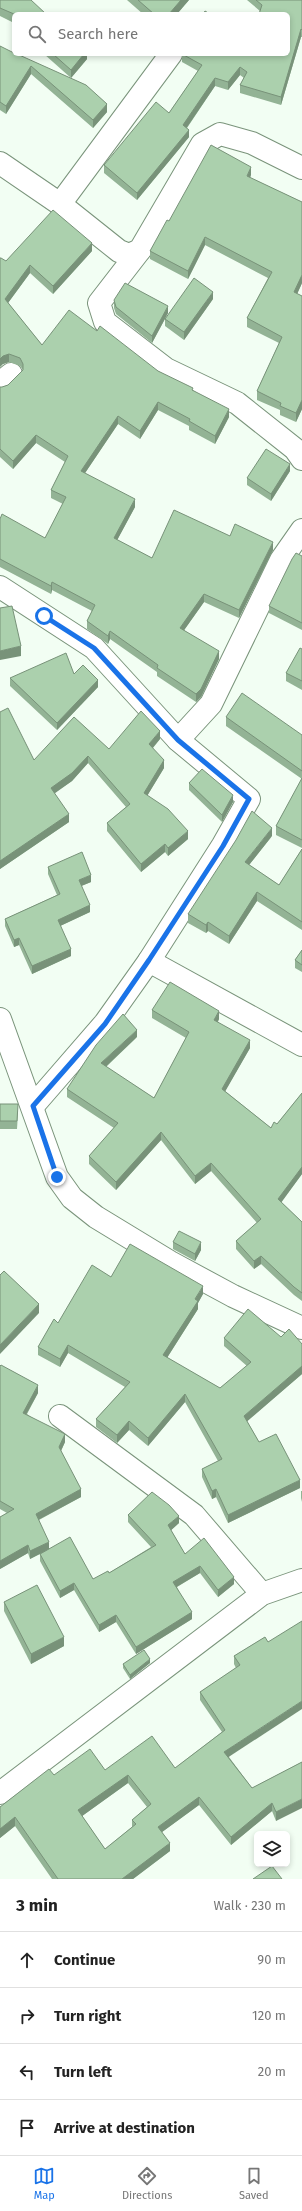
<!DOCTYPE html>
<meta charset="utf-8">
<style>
body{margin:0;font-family:"Fira Sans",sans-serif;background:#f6f6f6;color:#222}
.controls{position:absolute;right:12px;bottom:12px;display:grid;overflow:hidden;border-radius:6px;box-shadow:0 2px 6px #0003}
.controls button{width:36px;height:36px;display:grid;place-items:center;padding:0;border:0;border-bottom:1px solid #e0e0e0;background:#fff;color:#222;font:20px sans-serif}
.stop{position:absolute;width:12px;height:12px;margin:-9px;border:3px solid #1a73e8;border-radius:50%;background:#fff}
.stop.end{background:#1a73e8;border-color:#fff;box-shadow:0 1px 4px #0008}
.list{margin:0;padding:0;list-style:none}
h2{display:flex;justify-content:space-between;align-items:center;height:52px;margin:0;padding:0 16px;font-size:17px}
h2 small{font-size:13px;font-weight:400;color:#767676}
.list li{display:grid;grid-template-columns:26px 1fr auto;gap:12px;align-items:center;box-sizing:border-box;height:56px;padding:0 16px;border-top:1px solid #e0e0e0}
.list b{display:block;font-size:15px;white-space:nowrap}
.list em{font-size:13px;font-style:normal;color:#767676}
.icon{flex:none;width:22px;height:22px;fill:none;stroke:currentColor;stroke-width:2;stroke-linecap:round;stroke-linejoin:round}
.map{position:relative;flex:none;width:302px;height:1879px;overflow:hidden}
.search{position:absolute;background:#fff;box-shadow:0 2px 6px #0003;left:12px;right:12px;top:12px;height:44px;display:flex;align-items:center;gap:10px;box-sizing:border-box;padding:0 14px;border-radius:6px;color:#767676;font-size:15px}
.sheet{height:276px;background:#fff}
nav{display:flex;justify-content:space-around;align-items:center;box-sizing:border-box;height:56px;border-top:1px solid #e0e0e0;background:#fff;font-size:11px;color:#767676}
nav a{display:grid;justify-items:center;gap:2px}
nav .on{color:#1a73e8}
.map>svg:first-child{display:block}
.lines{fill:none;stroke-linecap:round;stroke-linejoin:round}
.street-casing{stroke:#7a947b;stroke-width:24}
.street{stroke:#fff;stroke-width:22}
.wall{fill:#93b395;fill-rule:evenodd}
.shaded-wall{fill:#789279}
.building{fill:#abd0ad;stroke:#789279;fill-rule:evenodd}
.route{stroke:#1a73e8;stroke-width:5}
</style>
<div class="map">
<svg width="302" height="1879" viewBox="0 0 302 1879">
<rect width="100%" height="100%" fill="#f2fef3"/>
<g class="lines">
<defs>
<g id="street">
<path d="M0,163l60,41 59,47 10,4 11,-5 62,-106 18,-10 32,9 50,25"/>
<path d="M60,204l111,-150"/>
<path d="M140,250l-41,53 6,19 61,47 71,34 58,46 7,10"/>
<path d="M0,383l11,-9"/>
<path d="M0,587l94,61 84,92 71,59 -26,46 -74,116 -44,62 -72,83"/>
<path d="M178,740l33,-36 70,-144 21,-30"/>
<path d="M149,961l153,84"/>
<path d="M0,1019l57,158 15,21 24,19 74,45 63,34 69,32"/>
<path d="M60,1416l134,99 68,79"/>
<path d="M0,1793l262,-199 40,-14"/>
</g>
</defs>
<use href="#street" class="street-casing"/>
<use href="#street" class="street"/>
</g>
<g class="wall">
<path d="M0,0l14,14v9l-14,-7z"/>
<path d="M127,0h62l-12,14h-34z"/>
<path d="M247,0h55v37h-1l-20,68 -41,-12v-8l4,-7 -4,-3 -12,15 -13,-4 -28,42 2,9 -52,63 -33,-27v-8l65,-52 29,-42 -16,-9v-8h106l-28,-43z"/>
<path d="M0,46l107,66 -14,16 -62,-54 -25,40 -6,-4z"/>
<path d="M44,54h43v5l-16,19z"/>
<path d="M251,175l-1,3 52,24v81l-5,11 5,2v113l-6,13 -16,-7v-5l-23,-10v-9l22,-48 -32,-16v-9l21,-40 -63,-33 -17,34 -38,-20v-8l19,-30z"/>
<path d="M92,251l-39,43 -23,-21 -22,30 34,42 55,-14 61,40 35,19 36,27 -14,27 -26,-14v-4l-31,-16 -18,29 -22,-15 -33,49 50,34 -18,33 35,18 78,-22 43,14 -34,68 -35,-16 -20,28 35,29 -18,38 -5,5 -39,-26v-4l-47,-33 -2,5 -21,-15v-8l5,-10 -40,-21 -1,4 -51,-27v-48l45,19 18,-34 -12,-6v-8l14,-28 -29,-19 -23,26 -13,-12v-70h2l6,-2 15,-15 -3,-4 -11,-4 -6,2 3,-103z"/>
<path d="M213,299l-29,41 -19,-14v-7l-13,24 -36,-29 -2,-6v-8l54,13 -3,5z"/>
<path d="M290,471l-19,30 -24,-16v-7z"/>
<path d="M302,556v74l-33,-17v-7z"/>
<path d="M302,649v41l-16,-9v-8z"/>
<path d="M74,674l24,13 -41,43 -47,-44v-8z"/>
<path d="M0,712l34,48 75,-11 51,-10 -7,9 11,20 -17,28 41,43 -20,17 -3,-4 -24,20 -34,-41v-8l19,-16 -38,-44 -16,18 -18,12 15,29 -69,47z"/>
<path d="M226,717l76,18v113l-26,-13v-9l26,-47 -76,-53z"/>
<path d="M189,783l44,19 -11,20 -33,-32z"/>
<path d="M272,836l-23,29 30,20 23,-36v81l-45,-29 -28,43 -21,-13 -2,2 -18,-10v-9z"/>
<path d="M48,867l43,15 -10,4 9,26 -30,14 11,30 -39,18 -13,-29 -5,2 -9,-21v-7l52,-24 -9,-21z"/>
<path d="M302,950v22l-7,-4v-8z"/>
<path d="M152,1010l67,9 -1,3 32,26 -25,43 46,37 6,-4 25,-31v81l-21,28 21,20v79l-8,-6 -33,-31 -7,5 -18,-20v-8l21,-18 -46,-52 -16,13 -34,-44 -45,50 -27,-26v-8l25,-28 -47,-31v-8l70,-52 -31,30 48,31 32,-60 -34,-20z"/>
<path d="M0,1104l18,8 -1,17h-17z"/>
<path d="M173,1242l28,8 -6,11 -22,-12z"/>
<path d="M111,1277l92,17 -5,9v6l-31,49 53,30 27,-22 -23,-20v-8l57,-1 21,7v30l-55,47 12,21 41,46 -72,35 -12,-26 -4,2 -10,-22v-8l16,-8 -33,-59 -37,44 -19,-16 -12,13 -21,-16v-8l29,-32 -57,-34 -8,14 -22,-12v-8l20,-24z"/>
<path d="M0,1366l38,27 -11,21 38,28 -4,9 20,46 -42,23 10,29 44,30 16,-6 42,-26 -23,-25v-7l51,8 -8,7 14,24 49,30 -16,13 -18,-24 -23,14 15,32 -56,35 -20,-32 -17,10 -25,-42 -14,8 -20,-37v-7l-10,5 -2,-6 -28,16v-52l7,-4 -7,-4z"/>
<path d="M301,1491h1v11l-1,-4z"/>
<path d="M4,1602l60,44 -33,18 -27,-53z"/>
<path d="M265,1637l-36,120 23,31 50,-26 -26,59 -4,-10 -41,34 -32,-40 -37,27 8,19 -37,28h-81l-37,-53 -15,12v-31l54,-32 51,-5 70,-2 47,-36 -22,-32v-8l36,-24 -2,-4v-8zM128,1783l19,24 -15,13v7l-27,22 -23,-33z"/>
<path d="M150,1663l-20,16 -7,-11v-4z"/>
</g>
<g class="shaded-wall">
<path d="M181,0h8l-12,14h-8z"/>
<path d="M301,29v8l-20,68v-8z"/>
<path d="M84,54h3v5l-16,19v-8z"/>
<path d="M31,66v8l-25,40v-8z"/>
<path d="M240,67v8l-12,15v-8z"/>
<path d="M215,78v8l-32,47v-8z"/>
<path d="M107,104v8l-14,16v-8z"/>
<path d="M189,130v7l-52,63v-7z"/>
<path d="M251,167v8l-4,9v-8z"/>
<path d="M205,237v8l-17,34v-8z"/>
<path d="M92,243v8l-39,43v-8z"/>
<path d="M30,265v8l-25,34v-8z"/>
<path d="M302,275v8l-8,18v-9z"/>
<path d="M213,292v7l-29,41v-8z"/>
<path d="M168,306v7l-16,30v-7z"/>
<path d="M9,354v8l-6,2 -3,3v-8l3,-3z"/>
<path d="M302,400v9l-6,13v-9z"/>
<path d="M158,402v8l-18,29v-8z"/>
<path d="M229,409v8l-14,27v-8z"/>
<path d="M118,416v8l-37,55v-8z"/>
<path d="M36,435v8l-23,26v-8z"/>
<path d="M290,464v7l-19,30v-7z"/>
<path d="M135,499v8l-21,39v-8z"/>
<path d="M273,542v8l-34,68v-8z"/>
<path d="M52,582v8l-1,4v-8z"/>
<path d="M204,594v8l-24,34v-8z"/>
<path d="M110,631v8l-2,5v-8z"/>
<path d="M21,646v10l-21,4v-9z"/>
<path d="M219,651v8l-18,38 -5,5v-8z"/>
<path d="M98,680v7l-41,43v-7z"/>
<path d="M160,731v8l-11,13v-8z"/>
<path d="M88,756v7l-16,18 -21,15v-8z"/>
<path d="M164,760v8l-20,33v-8z"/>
<path d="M233,795v7l-11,20v-7z"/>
<path d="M69,814v8l-69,47v-8z"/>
<path d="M272,828v8l-27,34v-8z"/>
<path d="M188,831v8l-20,17v-8z"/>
<path d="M165,844v8l-24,20v-8z"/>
<path d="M91,875v7l-12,5v-7z"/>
<path d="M257,892v9l-28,43v-8z"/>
<path d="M90,905v7l-32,15v-7z"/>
<path d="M208,922v9l-2,2v-8z"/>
<path d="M19,938v7l-5,2v-7z"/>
<path d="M71,949v7l-39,18v-8z"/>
<path d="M219,1011v8l-5,9v-8z"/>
<path d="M137,1030v7l-36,34v-8z"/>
<path d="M250,1040v8l-28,49v-8z"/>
<path d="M161,1132v8l-45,50v-8z"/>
<path d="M211,1163v8l-16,13v-8z"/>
<path d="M302,1167v7l-24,33v-8z"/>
<path d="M201,1242v8l-6,11v-7z"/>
<path d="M261,1256v8l-7,5v-8z"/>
<path d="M203,1286v8l-5,9v6l-35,55v-9z"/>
<path d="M39,1304v9l-39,41v-9z"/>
<path d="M68,1345v8l-8,14v-8z"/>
<path d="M302,1366v8l-58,50v-8z"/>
<path d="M38,1385v8l-15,27v-7z"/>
<path d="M185,1394v8l-37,44v-8z"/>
<path d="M129,1421v9l-12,13v-8z"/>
<path d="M65,1434v8l-6,13v-8z"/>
<path d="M300,1480v8l-72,35v-8z"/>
<path d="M81,1489v8l-45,24v-7z"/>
<path d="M216,1489v8l-4,2v-8z"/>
<path d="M179,1516v7l-11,10v-8z"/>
<path d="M49,1542v7l-19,10v-8z"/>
<path d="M28,1545v8l-28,16v-8z"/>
<path d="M200,1566v7l-27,16v-7z"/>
<path d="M234,1577v7l-16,13v-7z"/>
<path d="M74,1583v7l-14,8v-7z"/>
<path d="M192,1612v7l-56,35v-7z"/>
<path d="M116,1615v7l-17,10v-7z"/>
<path d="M64,1637v9l-33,18v-10z"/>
<path d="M150,1659v4l-20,16v-4z"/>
<path d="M302,1701v8l-78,51v-8z"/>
<path d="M128,1775v8l-50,36v-9z"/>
<path d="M199,1797v8l-41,30v-8z"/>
<path d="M302,1799v9l-26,13v-9z"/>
<path d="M272,1803v8l-41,34v-8z"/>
<path d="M15,1817v9l-15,12v-9z"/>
<path d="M170,1843v8l-37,28h-11z"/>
</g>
<g class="building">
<path d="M0,0h31l15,14h-32l-14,-6z"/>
<path d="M138,0h43l-12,14h-15z"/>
<path d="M256,0h46v30l-1,-1 -20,68 -41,-12 7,-13 -7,-5 -12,15 -13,-4 -32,47 6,5 -52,63 -33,-28 52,-63 13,11 33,-48 -20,-11h106v-40h-29l3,-9z"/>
<path d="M205,11l5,3h-7z"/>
<path d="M0,46l14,7v1h3l69,31 21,19 -14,16 -62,-54 -25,40 -6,-4z"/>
<path d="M53,54h31l-13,16z"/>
<path d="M211,145l40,22 -4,9 55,26v73l-8,17 8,4v104l-6,13 -16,-7 1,-3 -24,-12 25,-54 -35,-19 25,-46 -67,-35 -17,34 -38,-20 17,-31 2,1z"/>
<path d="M53,210l39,33 -39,43 -23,-21 -25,34 37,46 27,-35 28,21 3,-5 58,45 35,17 -1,2 37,19 -14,27 -26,-15 1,-2 -32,-17 -18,29 -22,-15 -37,55 54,28 -21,39 38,20 22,-48 56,26 5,-12 38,18 -34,68 -35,-16 -24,34 39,23 -18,38 -5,5 -39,-26 1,-3 -48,-34 -2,5 -21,-15 8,-16 -43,-23 -1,4 -51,-27v-40l2,-5 43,24 21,-41 -15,-7 17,-34 -32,-21 -23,26 -13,-12v-62h2l6,-2 15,-15v-6l-3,-6 -11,-4 -6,2 -3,3v-101h1l5,3z"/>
<path d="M194,278l19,14 -29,40 -19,-13z"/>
<path d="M125,283l43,23 -16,30 -36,-29 -2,-7z"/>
<path d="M266,449l24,15 -19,30 -24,-16z"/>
<path d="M296,553l6,3v67l-33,-17 23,-47z"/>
<path d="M12,606l9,40 -21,5v-43z"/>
<path d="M300,648l2,1v32l-16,-8z"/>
<path d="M66,653l8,21 9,-9 15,15 -41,43 -47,-45z"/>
<path d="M242,693l60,42v36l-76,-54z"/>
<path d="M8,708l26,52 40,-43 35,32 32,-38 19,20 -11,13 15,16 -20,33 24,16 20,22 -20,17 -3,-4 -24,20 -34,-41 23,-19 -42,-48 -16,17 -21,15 18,26 -69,47v-149z"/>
<path d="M202,769l31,26 -11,20 -33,-32z"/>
<path d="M302,778v62l-26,-14z"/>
<path d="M252,811l20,17 -27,34 34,23 23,-36v73l-45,-30 -28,44 -21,-14 -2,3 -18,-11 48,-74z"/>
<path d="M82,852l9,23 -12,5 11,25 -32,15 13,29 -39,17 -13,-28 -5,2 -9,-21 55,-25 -12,-27z"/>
<path d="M302,950v15l-7,-5z"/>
<path d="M170,982l49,29 -5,9 36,20 -28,49 49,39 3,-6 3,2 25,-31v74l-24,32 24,23v71l-8,-6 -33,-31 -7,5 -18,-20 25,-22 -50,-56 -16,13 -34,-44 -45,50 -27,-26 29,-33 -51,-34 29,-44 27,-31 14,16 -36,33 53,35 35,-66 -37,-22z"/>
<path d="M0,1104h18l-1,17h-17z"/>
<path d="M179,1231l22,11 -6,12 -22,-12z"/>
<path d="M130,1244l73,42 -8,13 3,2 -35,54 57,33 31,-26 -27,-24 24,-29 33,28 8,-8 13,15v22l-58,50 15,26 17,-8 24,46 -72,35 -12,-26 -4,2 -10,-22 20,-10 -37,-65 -37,44 -19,-17 -12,14 -21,-16 34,-37 -62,-37 -8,14 -22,-12 16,-28 4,4 34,-58 19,12z"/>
<path d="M4,1271l35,33 -39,41v-70z"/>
<path d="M1,1365l37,20 -15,28 42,21 -6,13 22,42 -45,25 13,28 -19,9 -2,-6 -28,16v-44l14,-8 -14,-8v-135z"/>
<path d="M152,1492l17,13 10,11 -11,9 17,29 19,-16 30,39 -16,13 -18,-24 -27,16 19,30 -56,35 -20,-32 -17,10 -25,-42 -14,8 -20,-37 30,-17 23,42 15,-8 1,2 47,-28 -28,-30z"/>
<path d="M37,1585l27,52 -33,17 -27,-52z"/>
<path d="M302,1621v80l-78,51 28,36 50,-26v37l-26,13 -4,-9 -41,34 -32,-40 -41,30 12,16 -48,36h-64l-43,-62 -15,12v-22l49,-38 5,6 36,-26 15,21 47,-34 23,32 50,-38 -25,-38 40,-27 -6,-9 31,-19 3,5zM128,1775l23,29 -19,16 4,4 -31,25 -27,-39z"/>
<path d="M144,1650l6,9 -20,16 -7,-11z"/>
<path d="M272,1866l10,13h-29z"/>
</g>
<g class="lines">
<path class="route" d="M44,616l50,32 84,92 71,59 -26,47 -74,114 -44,64 -72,82 24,71"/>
</g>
</svg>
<div class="controls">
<button><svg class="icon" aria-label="layers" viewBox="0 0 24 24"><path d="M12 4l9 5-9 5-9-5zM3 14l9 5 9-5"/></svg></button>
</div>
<div class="stop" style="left:44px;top:616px"></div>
<div class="stop end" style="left:57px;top:1177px"></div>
<div class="search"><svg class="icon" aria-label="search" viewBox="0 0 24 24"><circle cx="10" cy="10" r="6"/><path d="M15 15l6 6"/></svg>Search here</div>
</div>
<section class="sheet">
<h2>3 min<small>Walk · 230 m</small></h2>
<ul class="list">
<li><svg class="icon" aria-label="ahead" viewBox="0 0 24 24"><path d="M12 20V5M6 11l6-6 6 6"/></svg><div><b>Continue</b></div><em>90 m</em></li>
<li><svg class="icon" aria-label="right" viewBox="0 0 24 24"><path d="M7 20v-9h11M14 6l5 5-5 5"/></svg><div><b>Turn right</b></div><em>120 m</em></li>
<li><svg class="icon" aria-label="left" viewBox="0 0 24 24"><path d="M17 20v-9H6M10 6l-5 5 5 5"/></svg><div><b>Turn left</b></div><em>20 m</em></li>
<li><svg class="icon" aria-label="arrive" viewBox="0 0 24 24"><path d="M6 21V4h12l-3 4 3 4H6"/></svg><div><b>Arrive at destination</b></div></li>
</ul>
</section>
<nav>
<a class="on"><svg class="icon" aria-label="map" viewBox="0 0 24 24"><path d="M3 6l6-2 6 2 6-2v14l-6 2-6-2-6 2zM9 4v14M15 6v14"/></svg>Map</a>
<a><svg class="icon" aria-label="directions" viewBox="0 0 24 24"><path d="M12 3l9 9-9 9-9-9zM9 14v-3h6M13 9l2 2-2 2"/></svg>Directions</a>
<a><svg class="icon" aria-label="saved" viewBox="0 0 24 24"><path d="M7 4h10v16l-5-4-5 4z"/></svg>Saved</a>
</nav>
